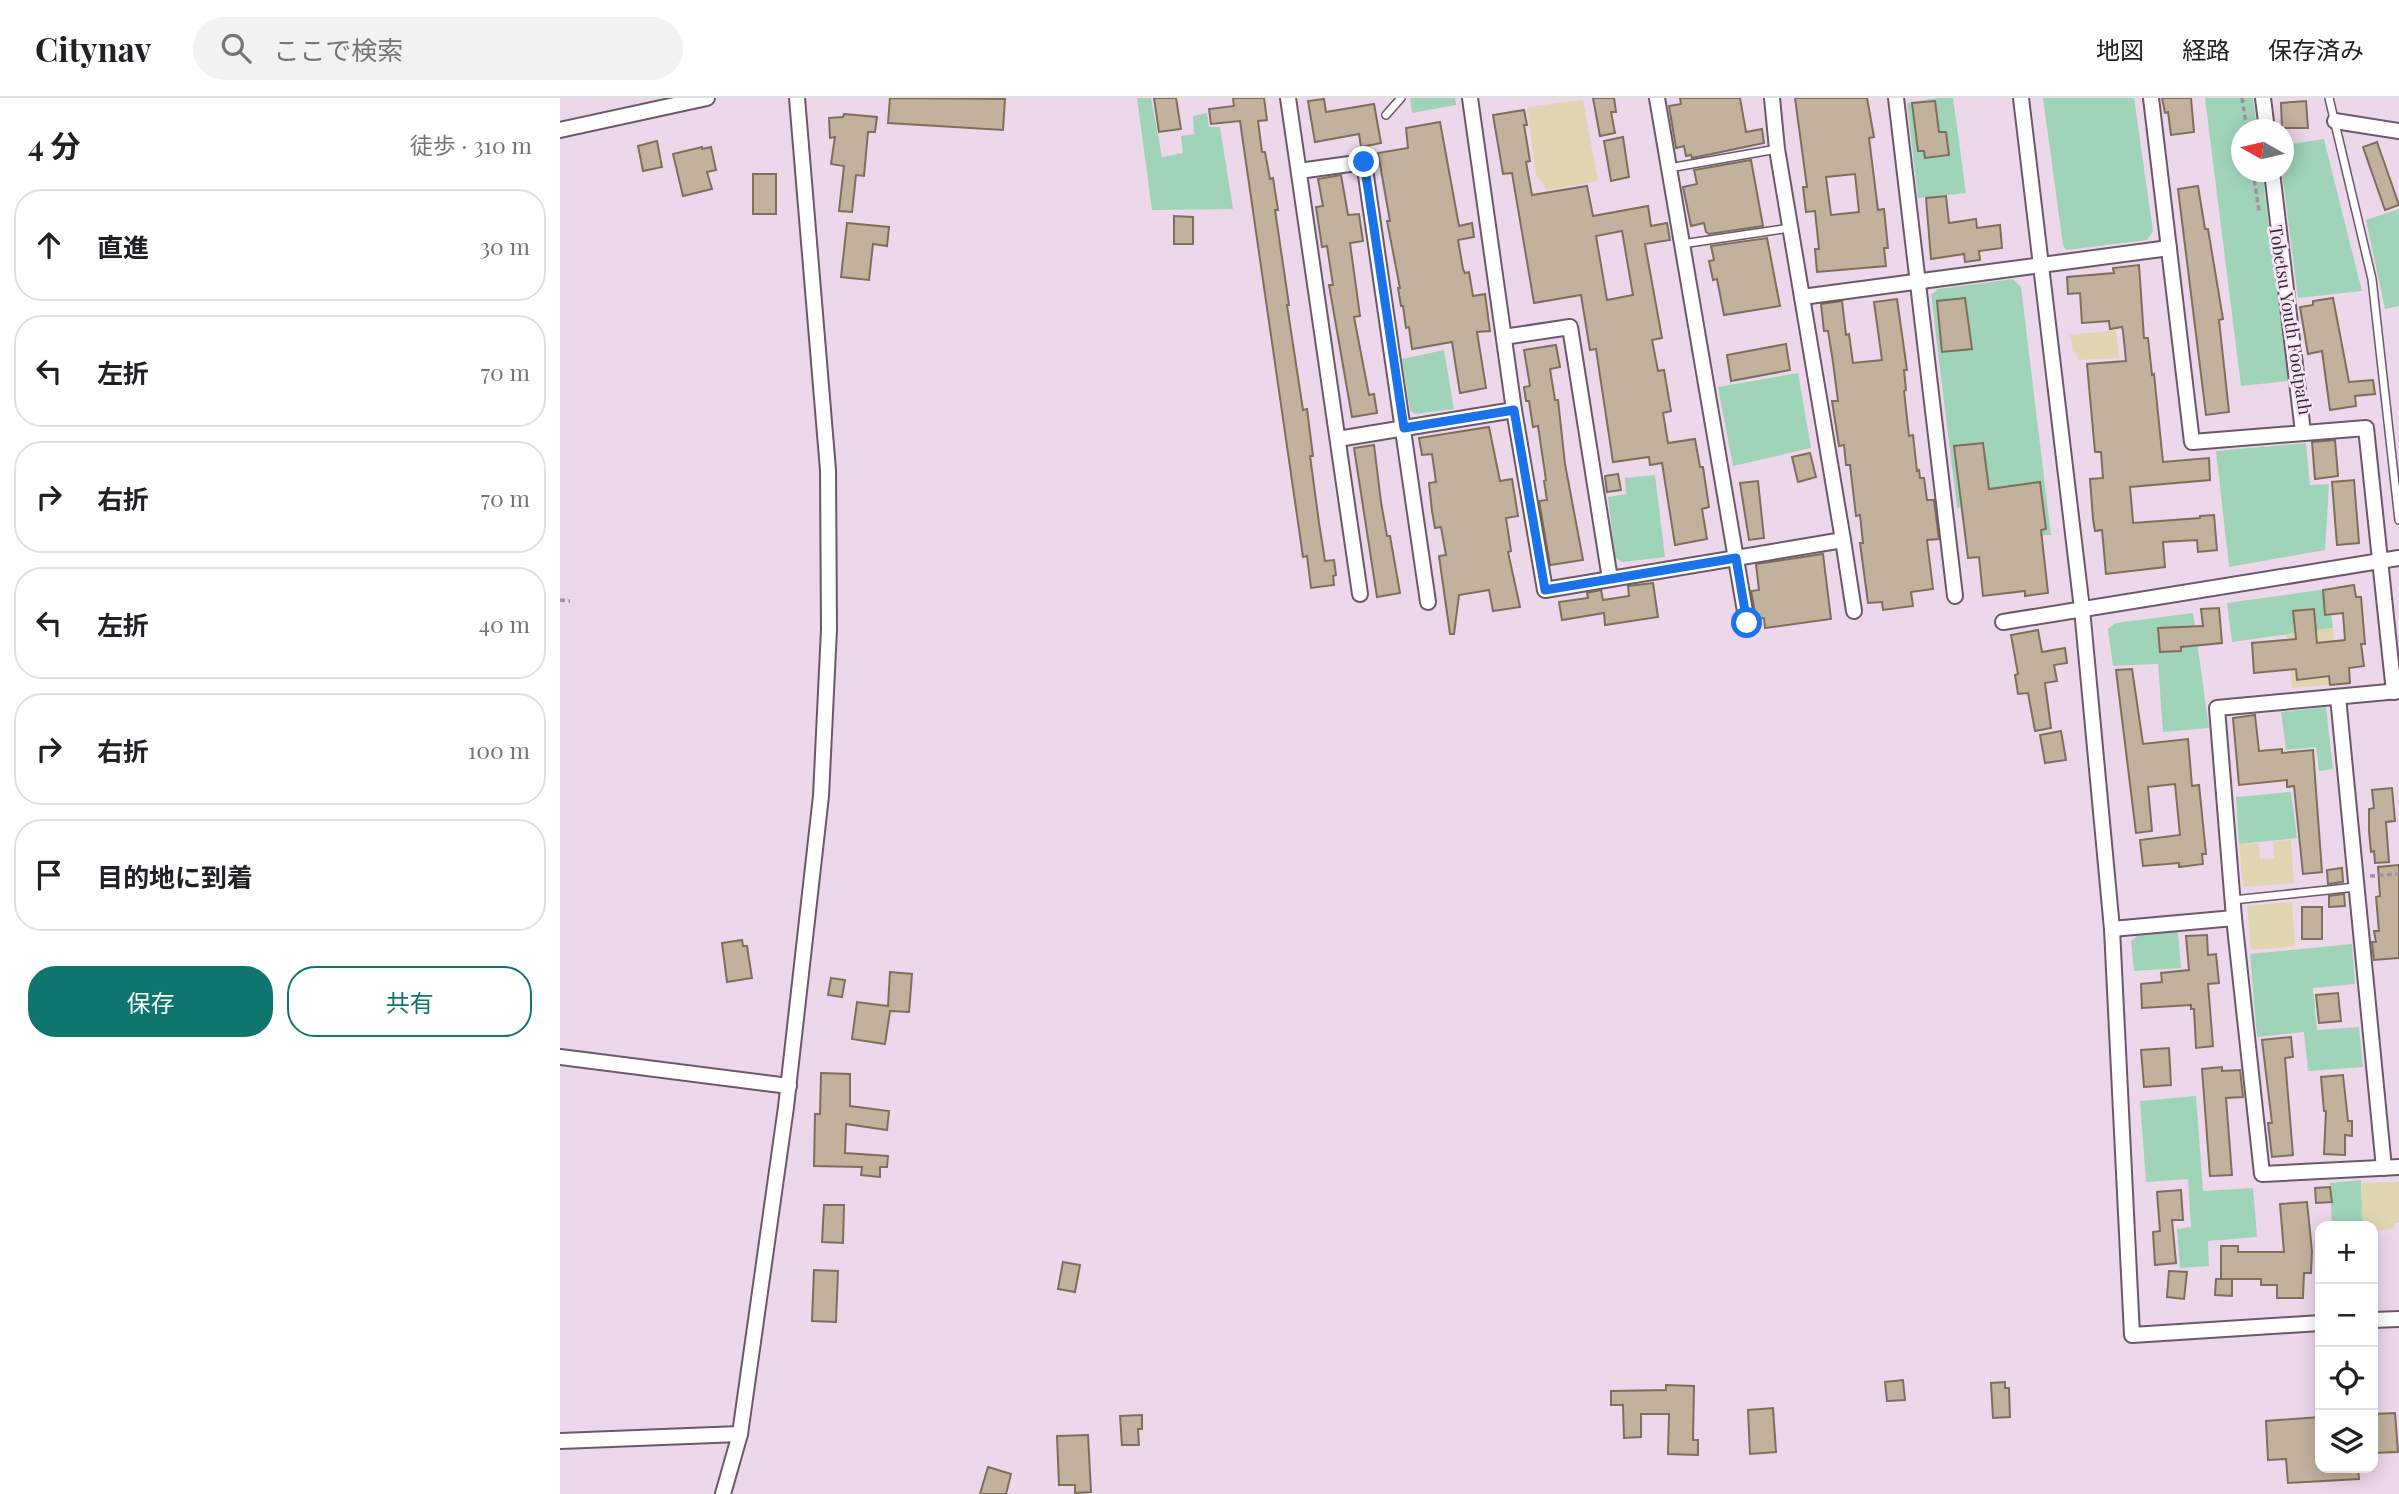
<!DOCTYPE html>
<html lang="ja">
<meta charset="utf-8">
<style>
body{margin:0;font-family:"Playfair Display","Noto Sans JP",serif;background:#f2f2f2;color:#202124}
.controls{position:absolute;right:21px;bottom:21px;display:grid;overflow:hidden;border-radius:14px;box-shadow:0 4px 18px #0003}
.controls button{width:63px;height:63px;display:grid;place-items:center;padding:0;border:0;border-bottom:2px solid #e0e0e0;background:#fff;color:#202124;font:35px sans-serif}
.compass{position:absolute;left:1671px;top:21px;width:63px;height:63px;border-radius:50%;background:#fff;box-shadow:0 4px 18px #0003;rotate:278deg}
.stop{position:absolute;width:21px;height:21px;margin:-16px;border:5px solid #1a73e8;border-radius:50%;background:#fff}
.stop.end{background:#1a73e8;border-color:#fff;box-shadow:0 2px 7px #0008}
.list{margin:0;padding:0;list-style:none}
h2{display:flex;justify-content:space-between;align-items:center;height:91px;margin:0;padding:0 28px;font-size:30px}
h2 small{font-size:23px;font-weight:400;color:#757577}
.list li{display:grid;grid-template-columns:46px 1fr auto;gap:21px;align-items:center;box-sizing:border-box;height:112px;margin:0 14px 14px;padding:0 14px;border:2px solid #e0e0e0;border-radius:28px}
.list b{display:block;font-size:26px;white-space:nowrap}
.list em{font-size:23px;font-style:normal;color:#757577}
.actions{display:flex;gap:14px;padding:21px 28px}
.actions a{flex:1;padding:16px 0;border:2px solid #0f766e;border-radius:28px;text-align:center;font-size:24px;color:#0f766e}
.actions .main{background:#0f766e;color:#fff}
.icon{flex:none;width:38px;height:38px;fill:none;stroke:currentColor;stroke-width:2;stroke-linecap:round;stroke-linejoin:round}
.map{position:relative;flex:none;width:1839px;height:1396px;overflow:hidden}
header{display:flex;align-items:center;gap:42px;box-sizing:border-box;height:98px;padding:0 35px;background:#fff;border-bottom:2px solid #e0e0e0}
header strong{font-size:33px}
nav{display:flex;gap:38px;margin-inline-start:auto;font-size:24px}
.search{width:490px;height:63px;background:#f2f2f2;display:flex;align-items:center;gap:18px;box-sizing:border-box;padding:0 24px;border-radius:38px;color:#757577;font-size:26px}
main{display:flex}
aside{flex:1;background:#fff}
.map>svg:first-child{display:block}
.green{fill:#a0d4b9}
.sand{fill:#dfd6b1}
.building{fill:#c2b19d;stroke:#7e6e5c;stroke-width:2;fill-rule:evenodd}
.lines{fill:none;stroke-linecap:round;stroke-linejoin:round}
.service-casing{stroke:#6b596a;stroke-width:10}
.minor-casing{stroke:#6b596a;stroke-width:18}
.path{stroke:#a0909f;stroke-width:3.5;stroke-dasharray:5 3.5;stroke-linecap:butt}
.service{stroke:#fff;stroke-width:7}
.minor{stroke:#fff;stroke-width:14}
.route{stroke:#1a73e8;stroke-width:9}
.labels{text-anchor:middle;stroke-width:5;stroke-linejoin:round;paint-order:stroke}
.street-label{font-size:18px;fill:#352d34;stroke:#fae5f8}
</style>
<header>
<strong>Citynav</strong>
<div class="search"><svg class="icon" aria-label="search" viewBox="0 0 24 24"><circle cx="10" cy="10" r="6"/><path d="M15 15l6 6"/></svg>ここで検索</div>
<nav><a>地図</a><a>経路</a><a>保存済み</a></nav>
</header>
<main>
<aside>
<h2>4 分<small>徒歩 · 310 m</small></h2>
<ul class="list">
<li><svg class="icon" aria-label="ahead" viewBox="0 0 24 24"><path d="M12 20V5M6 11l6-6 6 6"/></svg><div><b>直進</b></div><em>30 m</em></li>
<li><svg class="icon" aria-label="left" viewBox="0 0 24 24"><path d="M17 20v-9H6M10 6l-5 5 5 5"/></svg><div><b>左折</b></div><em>70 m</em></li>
<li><svg class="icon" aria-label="right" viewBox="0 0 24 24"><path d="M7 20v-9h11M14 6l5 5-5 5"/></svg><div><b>右折</b></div><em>70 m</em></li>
<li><svg class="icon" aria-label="left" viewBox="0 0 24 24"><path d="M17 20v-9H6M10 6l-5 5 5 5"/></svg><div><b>左折</b></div><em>40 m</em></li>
<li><svg class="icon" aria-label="right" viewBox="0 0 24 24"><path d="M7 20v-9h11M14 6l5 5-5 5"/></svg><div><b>右折</b></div><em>100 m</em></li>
<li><svg class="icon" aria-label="arrive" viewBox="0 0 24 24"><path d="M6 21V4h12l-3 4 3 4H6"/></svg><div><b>目的地に到着</b></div></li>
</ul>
<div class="actions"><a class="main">保存</a><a>共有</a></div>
</aside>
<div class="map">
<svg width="1839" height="1396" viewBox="0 0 1839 1396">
<rect width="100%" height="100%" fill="#ecd7eb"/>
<g class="green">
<path d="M577,0h14l11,59 21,-4 -2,-17 13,-2 -1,-18 14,-3 2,14h11l13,82 -81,1z"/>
<path d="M850,0h45l1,7 -44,8z"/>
<path d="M1377,0h16l13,95 -48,5 -11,-95z"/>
<path d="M1483,0h91l19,133 -6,9 -81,10 -3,-5z"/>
<path d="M1645,0h48l4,31 -15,1v42h20l27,209 -48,5z"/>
<path d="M1764,41l38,152 -64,7 -16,-126 2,-27z"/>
<path d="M1839,111v97l-14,3 -19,-89z"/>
<path d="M1453,181l8,8 30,248 -41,2 -6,-35 -47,6 -26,-213 7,-6z"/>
<path d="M884,252l10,59 -39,5 -5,-4 -8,-51z"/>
<path d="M1238,275l13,75 -78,18 -15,-79z"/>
<path d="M1746,345l4,42 19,-1 -4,66 -96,17 -13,-116z"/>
<path d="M1095,377l10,82 -43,5 -7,-5 -7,-60 18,-3 -1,-16z"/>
<path d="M1768,491l5,39 -101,14 -5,-39z"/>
<path d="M1633,515l16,115 -46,4 -5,-68 -45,2 -5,-37 8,-6z"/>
<path d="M1766,609l7,62 -14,2 -3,-24 -30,3 -5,-38z"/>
<path d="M1731,694l6,46 -58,6 -3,-47z"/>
<path d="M1618,833l3,37 -47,3 -3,-30 10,-8z"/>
<path d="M1792,846l3,40 -42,4 4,42 42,-3 4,40 -55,4 -4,-39 -47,5 -7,-83z"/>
<path d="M1636,998l7,95 50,-3 4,49 -49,4 1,25 -29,2 -3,-39 14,-2 -3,-48 -42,3 -6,-81z"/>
<path d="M1801,1082l2,46h-31l-2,-43z"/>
<path d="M1760,1141v60h-4l-2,-58z"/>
</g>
<g class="sand">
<path d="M1023,2l15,81 -51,9 -11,-15 -9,-68z"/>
<path d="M1556,232l3,28 -41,2 -1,-7 -4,-1 -3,-17z"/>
<path d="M1773,530l4,56 -45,4 -6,-54z"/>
<path d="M1731,742l3,43 -51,4 -4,-43 20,-1 1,16 14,-1 -1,-17z"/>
<path d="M1732,804l3,44 -44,4 -4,-44z"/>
<path d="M1839,1084v41h-3l-4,6 -19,2v-5h-10l-2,-43z"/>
</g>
<g class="building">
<path d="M330,0l115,1 -2,31 -115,-7z"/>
<path d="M594,0h22l5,31 -22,3z"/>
<path d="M673,0h31l3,22 -9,1 4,31h3l5,27 3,-1 5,32h-3l14,95h-2l16,105 4,-1 6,47h-3l9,67 6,38 9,-1 2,15 -3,1 1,9 -23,3 -4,-32 -4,1 -63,-436 -29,3 -2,-15 25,-3z"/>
<path d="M1033,0h21l2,14h-5l4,21 -15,3z"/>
<path d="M1120,0h60l6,34 16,-3 2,14 -72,15 -1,-3 -5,1 -2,-10 -8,2 -7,-42 12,-2z"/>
<path d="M1235,0h72l7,39 -5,1 9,72 6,-1 4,39h-4l2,18 -69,6 -2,-23h4l-4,-38 -9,1 -3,-25h4zM1295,76l4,38 -28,3 -5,-38z"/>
<path d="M1602,0h29l3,34 -23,3 -3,-23 -3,1z"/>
<path d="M764,1l2,13 48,-8 7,39 -20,4 -2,-13 -44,8 -7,-41z"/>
<path d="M1375,3l4,31h7l3,23 -24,3 -1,-7h-6l-6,-48z"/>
<path d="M1746,3l2,27h-26l-1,-25z"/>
<path d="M964,12l3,15h-3l6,36 -4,1 6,33 55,-9 6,30 55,-10 3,20 16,-3 3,17 -25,4 17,94 -10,2 6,31 6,-1 7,41 -8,2 5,30 27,-4 5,28h3l6,40 -7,2 5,30 -32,6 -13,-82 -12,2 -1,-8 -36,5 -17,-113 -6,1 -9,-55 -47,8 -22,-130 -9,1 -10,-59zM1062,133l11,64 -26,5 -11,-64z"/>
<path d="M284,16l33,3 -2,15h-7l-4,44 -8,-1 -4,37 -13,-1 5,-45 -13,-2 4,-27 -5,1 -1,-20 14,-1z"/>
<path d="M880,24l19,104 13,-3 2,14 -16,3 5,29 2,4 4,-1 4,24 12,-2 5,37 -13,1 9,56 -26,5 -8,-51 -40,7 -3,-22 -3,1 -3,-22h-2l-3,-18h2l-13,-67h3l-12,-68 30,-5 -2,-20z"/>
<path d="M1063,39l6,40 -18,4 -7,-40z"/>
<path d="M97,43l5,26 -19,4 -5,-25z"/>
<path d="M1817,44l22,63 -14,5 -22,-63z"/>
<path d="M142,49v2l9,-2 5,23 -9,2 5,17 -29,7 -10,-42z"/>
<path d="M1191,62l12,66 -54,8 -3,-2 -2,-9 -13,3 -8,-39 14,-3 -3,-14z"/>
<rect x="193" y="76" width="23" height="40"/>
<path d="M781,77l7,40 11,-1 4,27 -13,2 10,73 -6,1 15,78 5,-1 3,19 -25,4 -23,-132h4l-6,-39 -5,1 -6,-40 7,-1 -5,-27z"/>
<path d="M1638,88l7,43h3l15,90 -4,1 10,92 -23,3 -28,-226z"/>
<path d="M1386,98l3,27 27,-4 1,9 23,-3 2,23 -23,3 1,9 -15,2 -1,-8 -33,5 -5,-61z"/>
<path d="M614,118l19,1v27h-19z"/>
<path d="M287,125l42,4 -2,19 -14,-2 -4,36 -28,-3z"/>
<path d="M1207,140l13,68 -56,9 -7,-36 -4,1 -4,-19 5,-1 -3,-14z"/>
<path d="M1579,167l5,73h4l4,37 2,-1 9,88 46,-4 1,22 -80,7 3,34v2l67,-5v-2l14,-1 3,35 -19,2 -1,-12 -34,2 2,25 -59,7 -4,-44 -7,1 -2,-12 -3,-40 13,-1 -2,-26h-6l-8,-88 39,-3 -3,-30 -1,-4 -12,2 -1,-8 -27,2 -2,-30 -12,1 -1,-17 47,-4 -1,-5z"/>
<path d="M1405,200l7,51 -30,3 -5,-51z"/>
<path d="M1773,200l16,84 24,-2 2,14 -20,2 1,10 -26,4 -8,-59 -14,3 -8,-47 13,-2v-4z"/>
<path d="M1337,201l10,71h-3l2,20 -2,1 5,45 4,-1 4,36 2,-1 1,8h4l3,22h7l5,39 -12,1 6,49 -22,3 2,14 -30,4 -1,-8 -14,1 -8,-60h3l-3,-28 -4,1 -6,-51h-4l-2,-20 -5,1 -7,-45h6l-5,-39 -5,-31h-4l-3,-27 21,-3 4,34 3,-1 4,29 29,-3 -8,-58z"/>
<path d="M1226,246l4,26 -59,11 -4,-26z"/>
<path d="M996,247l4,22 -10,2 5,31h3l7,64 18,96 -33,5 -11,-64 8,-1 -3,-19 2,-1 -8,-54 -5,1 -4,-26h-3l-2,-14 6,-1 -6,-36z"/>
<path d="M929,329l11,54 12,-2 6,37 -12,2 5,33 -3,1 12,55 -27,4 -4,-21 -30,5 -5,39h-4l-11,-78 7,-1 -5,-28 -6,1 -3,-17 -3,-28 7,-1 -4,-28 -10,1 -3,-17z"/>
<path d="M1775,342l3,36 -23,3 -3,-37z"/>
<path d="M1423,345l6,46 51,-7 6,47 -5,1 7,63 -23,3v-5l-42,5 -4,-39 -11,1 -14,-112z"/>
<path d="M814,347l7,57 6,34h3l10,57 -23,4 -23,-149z"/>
<path d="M1250,355l6,24 -18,5 -6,-25z"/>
<path d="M1058,376l3,16 -14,2 -2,-16z"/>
<path d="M1794,382l5,63 -22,2 -5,-63z"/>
<path d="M1198,383l6,57 -15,2 -9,-57z"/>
<path d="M1263,456l8,65 -66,9 -1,-10 -8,1 -4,-23 -1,-5 8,-1 -3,-26z"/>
<path d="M1093,485l5,34 -53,8 -1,-12 -42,7 -3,-18 29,-4 -1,-5 14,-3 2,10 26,-4 -1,-10z"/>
<path d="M1794,487l2,12h5l4,47h-4l3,22 -15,2 1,15 -20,2 -1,-9 -32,4 -1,-11 -42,4 -2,-30 44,-4 -3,-28 21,-2 3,34 28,-3 -2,-27 -18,2 -2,-25z"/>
<path d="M1659,510l3,35 -41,4v4l-21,1 -2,-24 45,-2 -2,-17z"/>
<path d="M1478,532l4,22 23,-4 2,15 -13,2 3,16 -12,2 6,45 -16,3 -7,-38 -10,1 -3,-19 3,-1 -7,-39z"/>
<path d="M1572,571l11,75 45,-5 4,47 7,-1 7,69h-4l1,10 -24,3v-4l-36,3 -3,-26 40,-5 -5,-51 -27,3 4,44 -16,2 -20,-163z"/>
<path d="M1695,617l4,36 23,-2v4l31,-3 9,122 -19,2 -9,-88 -7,1v-7l-48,5 -6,-67z"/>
<path d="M1501,633l5,29 -21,3 -5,-28z"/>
<path d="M1832,690l3,33 -9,1 3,40 -14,1 -1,-12 -3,1 -2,-21v-22l5,-1 -2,-18z"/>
<path d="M1839,767v93l-25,2 -2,-18h4l-2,-11h5l-3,-34 4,-1 -2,-29z"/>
<path d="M1782,770l1,14 -15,2 -1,-14z"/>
<path d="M1784,796l1,12 -16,1v-11z"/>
<rect x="1742" y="809" width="20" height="32"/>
<path d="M1647,837l1,20 8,-1 3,29 -11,1 5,62 -17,2 -2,-39h-3v-4l-49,3 -1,-24 21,-2 -1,-9 28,-3 -3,-34z"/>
<path d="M182,842l1,6h4l5,32 -25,4 -5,-39z"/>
<path d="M330,874l22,2 -3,38 -19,-1 -5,33 -33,-5 5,-37 31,4z"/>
<path d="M271,880l14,2 -3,17 -14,-2z"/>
<path d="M1778,895l3,28 -22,2 -3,-28z"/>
<path d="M1731,939l2,20 -8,1 8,97 -21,2 -4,-34h4l-10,-83z"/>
<path d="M1609,950l2,37 -27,2 -3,-37z"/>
<path d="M1662,969v4l18,-1 3,27 -17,1 6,77 -22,1 -8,-107z"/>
<path d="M261,975l29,1v32l39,5 -2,19 -41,-6 -1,29 43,3 -1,11h-7v10l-19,-2 1,-8 -48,-1 1,-52h5z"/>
<path d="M1783,977l5,46h4v15l-7,-1v20l-21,-1 2,-43h-2l-3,-34z"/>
<path d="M1770,1089l2,15 -16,1 -1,-15z"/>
<path d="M1621,1092l2,30h-11l4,43 -21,2 -2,-33 7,-1 -3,-39z"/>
<path d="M1747,1104l5,49 -1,22h-7l-1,25h-26v-13h-16v-6h-40v-33h17v6h46l-4,-48z"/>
<path d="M264,1107h20l-1,38 -21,-1z"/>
<path d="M503,1164l17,3 -5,27 -17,-3z"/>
<path d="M254,1172l24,1 -2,51 -24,-1z"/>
<path d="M1609,1173l18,1 -3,27 -17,-2z"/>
<path d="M1656,1181h16v17l-17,-1z"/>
<path d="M1343,1282l2,20 -18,1 -2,-19z"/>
<path d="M1445,1284v6h4l1,29 -17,1 -2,-35z"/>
<path d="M1106,1287l28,1 -1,54h5v15l-30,-1 1,-40h-28v23l-17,1 -1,-33h-12v-14l55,-1z"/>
<path d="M1213,1310l3,44 -26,2 -2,-44z"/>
<path d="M1835,1315l3,39 -25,1v-39z"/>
<path d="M582,1317v14h-4l1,16h-17l-2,-29z"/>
<path d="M1760,1319v51h38l1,11 -71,4 -2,-24 -18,1 -2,-39z"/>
<path d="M528,1337l3,57 -16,1v-8h-16l-2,-49z"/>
<path d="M428,1369l23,7 -5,20h-26z"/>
</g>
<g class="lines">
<defs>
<g id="service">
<path d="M1769,0l43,181 27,241"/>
<path d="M826,17l15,-17"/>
<path d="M1109,70l108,-19"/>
<path d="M1122,146l108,-16"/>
<path d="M1673,802l123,-13"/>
</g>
<g id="minor">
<path d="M728,0l72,496"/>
<path d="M910,0l44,312 31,180 298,-50"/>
<path d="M1097,0l90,525"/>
<path d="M1212,0l5,51 66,391 11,71"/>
<path d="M1336,0l59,498"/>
<path d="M1461,0l61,511 30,320 20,406 188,-12"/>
<path d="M1591,0l41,344 174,-14 28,264"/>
<path d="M1703,0l4,32"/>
<path d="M1775,23l64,10"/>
<path d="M0,32l147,-32"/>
<path d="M739,73l65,-9 64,440"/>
<path d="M1712,74l31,260"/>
<path d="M1242,199l367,-49"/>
<path d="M944,239l66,-10 40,252"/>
<path d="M778,341l176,-29"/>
<path d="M1443,524l396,-64"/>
<path d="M1839,593l-182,17 17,210 28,256 137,-7"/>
<path d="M1778,599l46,471"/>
<path d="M1552,831l122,-11"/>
<path d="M0,959l229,29"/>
<path d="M1813,1222l26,-1"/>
<path d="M0,1343l180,-7"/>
<path d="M163,1396l17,-60 46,-327 35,-311 8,-167 -1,-159 -31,-372"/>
</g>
</defs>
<use href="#service" class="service-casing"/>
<use href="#minor" class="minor-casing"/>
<g class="path">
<path d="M1682,0l5,32"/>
<path d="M1693,74l6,39"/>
<path d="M0,502l10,1"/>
<path d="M1810,778l29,-2"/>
</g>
<use href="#service" class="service"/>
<use href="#minor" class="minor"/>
</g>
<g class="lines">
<path class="route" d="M804,64l40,266 110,-18 31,180 191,-32 11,65"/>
</g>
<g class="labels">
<g class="street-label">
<text transform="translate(1730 222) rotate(81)" y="6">Tobetsu Youth Footpath</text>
</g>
</g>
</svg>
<div class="controls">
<button>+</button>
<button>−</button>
<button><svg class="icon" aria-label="locate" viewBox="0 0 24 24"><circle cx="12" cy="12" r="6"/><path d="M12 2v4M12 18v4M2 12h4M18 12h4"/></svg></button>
<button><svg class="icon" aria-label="layers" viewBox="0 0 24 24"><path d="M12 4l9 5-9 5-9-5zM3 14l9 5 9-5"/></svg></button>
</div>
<svg class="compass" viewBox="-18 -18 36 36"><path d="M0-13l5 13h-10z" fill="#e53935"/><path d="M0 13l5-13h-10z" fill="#757577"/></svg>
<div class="stop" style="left:1187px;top:525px"></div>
<div class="stop end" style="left:804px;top:64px"></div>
</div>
</main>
